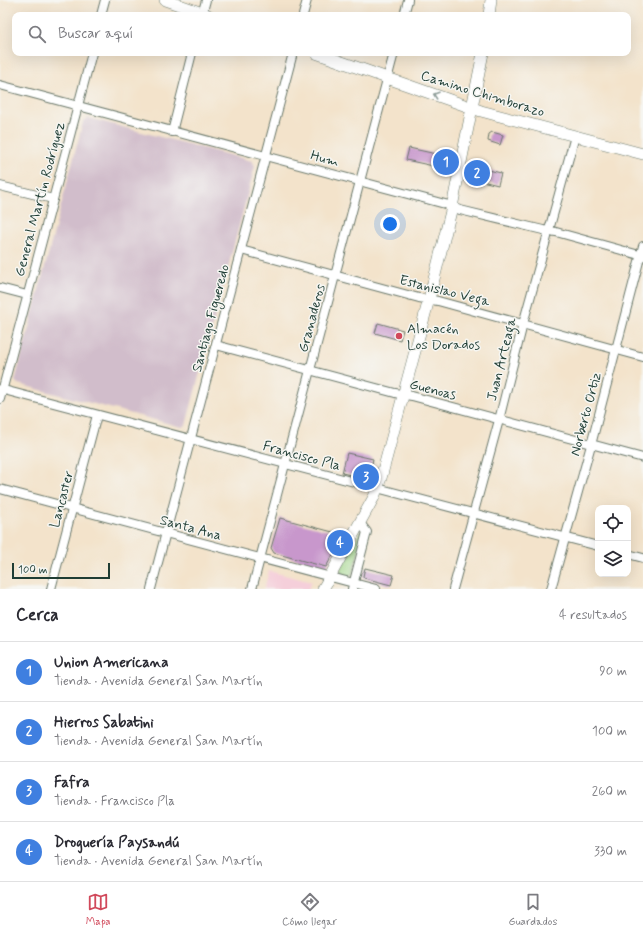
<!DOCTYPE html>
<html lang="es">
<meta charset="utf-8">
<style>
body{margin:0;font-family:Mynerve,sans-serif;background:#f7f7f7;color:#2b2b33}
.controls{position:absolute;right:12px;bottom:12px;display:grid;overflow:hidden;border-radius:8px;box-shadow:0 4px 16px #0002}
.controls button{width:36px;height:36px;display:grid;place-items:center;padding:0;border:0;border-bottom:1px solid #e1e1e2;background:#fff;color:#2b2b33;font:20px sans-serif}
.scale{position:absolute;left:12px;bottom:10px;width:98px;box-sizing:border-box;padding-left:4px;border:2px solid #1f3d34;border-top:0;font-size:11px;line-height:14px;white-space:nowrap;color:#1f3d34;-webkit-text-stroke:3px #f6f6f2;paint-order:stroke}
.you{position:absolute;left:390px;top:224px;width:14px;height:14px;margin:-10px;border:3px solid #fff;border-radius:50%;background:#1a73e8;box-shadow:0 0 0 6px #1a73e833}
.badge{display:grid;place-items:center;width:26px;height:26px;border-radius:50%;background:#d1495b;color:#fff;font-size:13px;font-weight:700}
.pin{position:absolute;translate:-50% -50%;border:2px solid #fff;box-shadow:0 1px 4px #0006}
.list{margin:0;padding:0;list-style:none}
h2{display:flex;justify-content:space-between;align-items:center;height:52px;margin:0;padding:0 16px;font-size:17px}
h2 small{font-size:13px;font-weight:400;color:#7c7c81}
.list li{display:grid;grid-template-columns:26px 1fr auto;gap:12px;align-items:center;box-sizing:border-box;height:60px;padding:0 16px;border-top:1px solid #e1e1e2}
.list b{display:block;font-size:15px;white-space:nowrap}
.list p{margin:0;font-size:13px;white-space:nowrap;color:#7c7c81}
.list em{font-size:13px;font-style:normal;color:#7c7c81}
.icon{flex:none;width:22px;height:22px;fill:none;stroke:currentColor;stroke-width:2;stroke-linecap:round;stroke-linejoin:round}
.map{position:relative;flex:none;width:643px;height:589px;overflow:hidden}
.search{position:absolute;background:#fff;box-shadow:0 4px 16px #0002;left:12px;right:12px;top:12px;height:44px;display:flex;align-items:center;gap:10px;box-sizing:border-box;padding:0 14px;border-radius:8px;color:#7c7c81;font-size:15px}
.sheet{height:292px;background:#fff}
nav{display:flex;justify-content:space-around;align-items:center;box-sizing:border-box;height:56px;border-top:1px solid #e1e1e2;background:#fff;font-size:11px;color:#7c7c81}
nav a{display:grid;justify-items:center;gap:2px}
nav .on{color:#d1495b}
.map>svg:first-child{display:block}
.built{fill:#f5cfda}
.industrial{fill:#d1bdcb}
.green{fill:#9dd485;stroke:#5e885c}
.building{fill:#c897cc}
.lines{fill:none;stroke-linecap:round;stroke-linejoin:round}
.street-casing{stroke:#697769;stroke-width:10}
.secondary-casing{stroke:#697769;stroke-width:12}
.street{stroke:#fff;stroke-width:8}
.secondary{stroke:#fff;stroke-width:11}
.oneway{stroke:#8f9e9a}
.poi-dot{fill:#d1495b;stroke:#f6f6f2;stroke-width:1.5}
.labels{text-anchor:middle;stroke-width:3;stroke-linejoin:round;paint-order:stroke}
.street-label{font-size:14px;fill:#1f3d34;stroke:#f6f6f2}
.poi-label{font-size:14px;fill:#1f3d34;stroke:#f6f6f2;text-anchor:start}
</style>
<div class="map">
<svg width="643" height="589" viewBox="0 0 643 589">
<rect width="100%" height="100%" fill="#f6f6f2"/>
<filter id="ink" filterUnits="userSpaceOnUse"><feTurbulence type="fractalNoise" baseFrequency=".025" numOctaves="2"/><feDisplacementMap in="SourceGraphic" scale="8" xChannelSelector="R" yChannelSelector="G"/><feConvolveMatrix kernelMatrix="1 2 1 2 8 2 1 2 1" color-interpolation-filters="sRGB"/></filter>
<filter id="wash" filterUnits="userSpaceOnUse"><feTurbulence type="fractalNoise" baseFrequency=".012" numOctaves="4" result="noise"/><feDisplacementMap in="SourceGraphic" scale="16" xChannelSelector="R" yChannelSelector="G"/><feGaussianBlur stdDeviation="0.9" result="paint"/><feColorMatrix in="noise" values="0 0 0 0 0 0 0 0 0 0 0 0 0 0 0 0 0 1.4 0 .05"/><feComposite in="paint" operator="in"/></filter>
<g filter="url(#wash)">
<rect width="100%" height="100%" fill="#f3e3cb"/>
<path class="built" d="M269,571l43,11 -4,7h-44z"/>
<path class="industrial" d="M88,118l164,43 3,5 -69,259 -4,2 -164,-43 -3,-3 68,-259z"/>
<path class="green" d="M362,531l2,2 -12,41 -4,2 -4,-1 -4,-3 1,-4 19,-36z"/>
<g id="blocks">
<g class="building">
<path d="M492,132l11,3 -3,10 -12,-4 1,-7z"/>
<path d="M409,148l41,9 -3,12 -41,-9z"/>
<path d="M476,167l25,6 -3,12 -24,-6z"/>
<path d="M378,323l25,7 -3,10 -25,-7z"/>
<path d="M347,453l26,6 -5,20 -26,-6z"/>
<path d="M280,518l64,17 -18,32 -52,-14 -3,-5z"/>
<path d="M365,568l29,7 -3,10 -27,-7 -1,-2z"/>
</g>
</g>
</g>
<g filter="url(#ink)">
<use href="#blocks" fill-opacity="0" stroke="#697769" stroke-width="1"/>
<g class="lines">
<defs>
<g id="street">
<path d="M101,15l4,-15"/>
<path d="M202,15l4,-15"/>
<path d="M303,15l4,-15"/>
<path d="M404,15l4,-15"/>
<path d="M0,85l445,119 15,6 83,20 13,2 87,24"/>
<path d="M172,132l20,-79"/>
<path d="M0,186l53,13"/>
<path d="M241,250l178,48 19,3 205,56"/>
<path d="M0,288l27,7"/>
<path d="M216,345l179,48 17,3 231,62"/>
<path d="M0,389l598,157"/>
<path d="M0,399l92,-346"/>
<path d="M0,489l376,100"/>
<path d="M628,554l15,4"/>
<path d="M51,589l46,-174"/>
<path d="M151,589l142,-536"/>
<path d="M252,589l142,-536"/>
<path d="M352,589l15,-57 -7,-9"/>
<path d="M453,589l46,-169 24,-96 52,-188"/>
<path d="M551,589l40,-144 52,-199"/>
</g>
<g id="secondary">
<path d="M165,0l43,15"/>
<path d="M489,15l2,-15"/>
<path d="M316,53l165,58 162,43"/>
<path d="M323,589l51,-92 7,-19 48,-179 23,-92 31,-154"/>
</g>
</defs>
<use href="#street" class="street-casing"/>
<use href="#secondary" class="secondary-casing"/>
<use href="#street" class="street"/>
<use href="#secondary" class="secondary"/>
</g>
<defs><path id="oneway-chevron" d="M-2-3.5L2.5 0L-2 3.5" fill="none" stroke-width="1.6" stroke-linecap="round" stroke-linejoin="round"/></defs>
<use class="oneway" href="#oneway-chevron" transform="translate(436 95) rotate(-161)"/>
</g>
<circle class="poi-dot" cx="399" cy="336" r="4"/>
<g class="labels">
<g class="street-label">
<text transform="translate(483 93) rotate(17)" y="5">Camino Chimborazo</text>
<text transform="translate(325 158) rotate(15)" y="5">Hum</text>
<text transform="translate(39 199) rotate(-75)" y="5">General Martín Rodríguez</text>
<text transform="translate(445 290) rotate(14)" y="5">Estanislao Vega</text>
<text transform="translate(210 318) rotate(-75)" y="5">Santiago Figueredo</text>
<text transform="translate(311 318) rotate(-75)" y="5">Granaderos</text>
<text transform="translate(501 359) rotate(-76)" y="5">Juan Arteaga</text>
<text transform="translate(433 389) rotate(14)" y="5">Guenoas</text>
<text transform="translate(585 414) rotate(-75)" y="5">Norberto Ortiz</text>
<text transform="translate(302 455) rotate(15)" y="5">Francisco Pla</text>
<text transform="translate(61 499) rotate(-75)" y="5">Lancaster</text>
<text transform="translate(191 527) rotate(15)" y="5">Santa Ana</text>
</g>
<g class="poi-label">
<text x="407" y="333">Almacén<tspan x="407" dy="16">Los Dorados</tspan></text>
</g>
</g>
</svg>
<div class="controls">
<button><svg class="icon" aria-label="locate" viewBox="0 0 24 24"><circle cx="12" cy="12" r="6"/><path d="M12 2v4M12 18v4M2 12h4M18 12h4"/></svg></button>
<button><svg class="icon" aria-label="layers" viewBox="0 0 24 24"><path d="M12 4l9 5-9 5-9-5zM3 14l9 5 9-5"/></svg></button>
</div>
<div class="scale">100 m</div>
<div class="you"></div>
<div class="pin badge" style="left:446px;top:162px;background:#3f7fe0">1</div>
<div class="pin badge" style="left:477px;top:173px;background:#3f7fe0">2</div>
<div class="pin badge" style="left:366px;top:477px;background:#3f7fe0">3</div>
<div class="pin badge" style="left:340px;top:543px;background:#3f7fe0">4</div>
<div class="search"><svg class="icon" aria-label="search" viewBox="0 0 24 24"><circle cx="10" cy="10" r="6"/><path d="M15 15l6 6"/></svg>Buscar aquí</div>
</div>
<section class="sheet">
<h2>Cerca<small>4 resultados</small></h2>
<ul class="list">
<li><span class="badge" style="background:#3f7fe0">1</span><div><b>Union Americana</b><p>Tienda · Avenida General San Martín</p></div><em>90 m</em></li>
<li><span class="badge" style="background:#3f7fe0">2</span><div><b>Hierros Sabatini</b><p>Tienda · Avenida General San Martín</p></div><em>100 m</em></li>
<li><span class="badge" style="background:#3f7fe0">3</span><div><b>Fafra</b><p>Tienda · Francisco Pla</p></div><em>260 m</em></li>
<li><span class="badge" style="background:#3f7fe0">4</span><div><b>Droguería Paysandú</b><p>Tienda · Avenida General San Martín</p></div><em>330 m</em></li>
</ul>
</section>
<nav>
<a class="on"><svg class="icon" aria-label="map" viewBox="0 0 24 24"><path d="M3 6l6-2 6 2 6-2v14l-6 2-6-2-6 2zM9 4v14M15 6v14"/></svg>Mapa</a>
<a><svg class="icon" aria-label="directions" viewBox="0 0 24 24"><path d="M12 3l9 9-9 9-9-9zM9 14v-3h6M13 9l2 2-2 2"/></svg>Cómo llegar</a>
<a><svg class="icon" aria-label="saved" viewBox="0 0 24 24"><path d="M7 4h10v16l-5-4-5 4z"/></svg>Guardados</a>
</nav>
